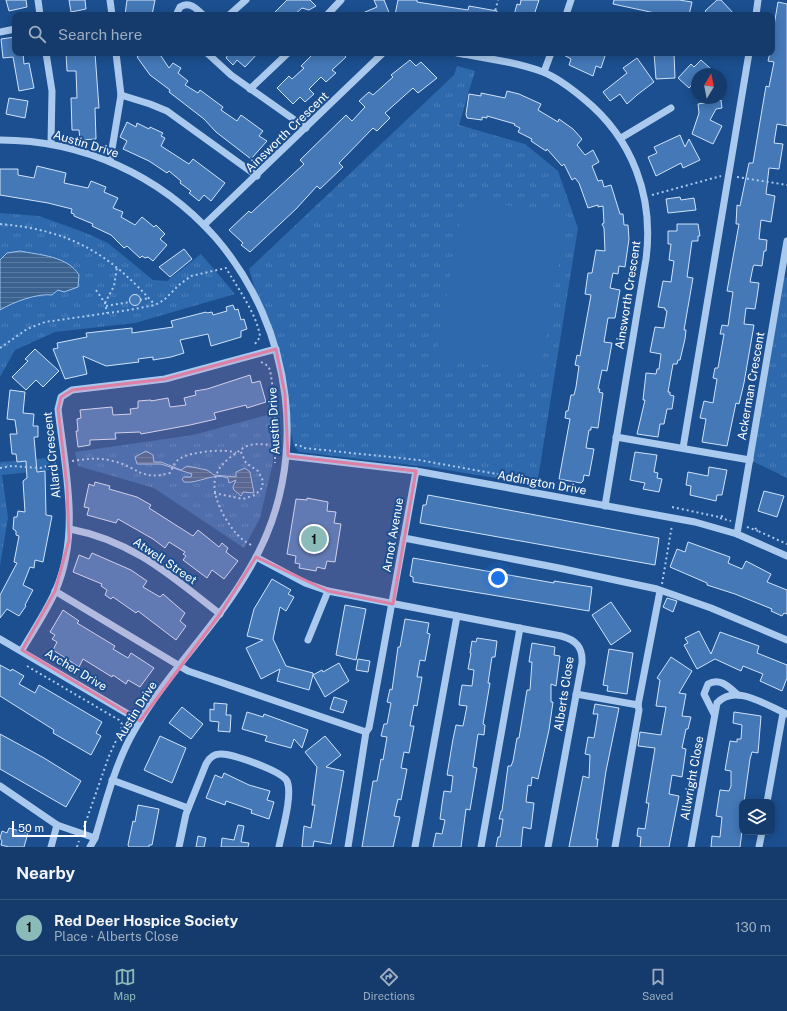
<!DOCTYPE html>
<meta charset="utf-8">
<style>
body{margin:0;font-family:"Public Sans",sans-serif;background:#214673;color:#f1f3f6}
.controls{position:absolute;right:12px;bottom:12px;display:grid;overflow:hidden;border-radius:8px;box-shadow:0 2px 10px #0003}
.controls button{width:36px;height:36px;display:grid;place-items:center;padding:0;border:0;border-bottom:1px solid #33557e;background:#143b6b;color:#f1f3f6;font:20px sans-serif}
.compass{position:absolute;left:691px;top:68px;width:36px;height:36px;border-radius:50%;background:#143b6b;box-shadow:0 2px 10px #0003;rotate:10deg}
.scale{position:absolute;left:12px;bottom:10px;width:74px;box-sizing:border-box;padding-left:4px;border:2px solid #fff;border-top:0;font-size:11px;line-height:14px;white-space:nowrap;color:#fff;-webkit-text-stroke:3px #1b4f8f;paint-order:stroke}
.you{position:absolute;left:498px;top:578px;width:14px;height:14px;margin:-10px;border:3px solid #fff;border-radius:50%;background:#1a73e8;box-shadow:0 0 0 6px #1a73e833}
.badge{display:grid;place-items:center;width:26px;height:26px;border-radius:50%;background:#8bbbb9;color:#111;font-size:13px;font-weight:700}
.pin{position:absolute;translate:-50% -50%;border:2px solid #fff;box-shadow:0 1px 4px #0006}
.list{margin:0;padding:0;list-style:none}
h2{display:flex;justify-content:space-between;align-items:center;height:52px;margin:0;padding:0 16px;font-size:17px}
h2 small{font-size:13px;font-weight:400;color:#9dadc1}
.list li{display:grid;grid-template-columns:26px 1fr auto;gap:12px;align-items:center;box-sizing:border-box;height:56px;padding:0 16px;border-top:1px solid #33557e}
.list b{display:block;font-size:15px;white-space:nowrap}
.list p{margin:0;font-size:13px;white-space:nowrap;color:#9dadc1}
.list em{font-size:13px;font-style:normal;color:#9dadc1}
.icon{flex:none;width:22px;height:22px;fill:none;stroke:currentColor;stroke-width:2;stroke-linecap:round;stroke-linejoin:round}
.map{position:relative;flex:none;width:787px;height:847px;overflow:hidden}
.search{position:absolute;background:#143b6b;box-shadow:0 2px 10px #0003;left:12px;right:12px;top:12px;height:44px;display:flex;align-items:center;gap:10px;box-sizing:border-box;padding:0 14px;border-radius:8px;color:#9dadc1;font-size:15px}
.sheet{height:108px;background:#143b6b}
nav{display:flex;justify-content:space-around;align-items:center;box-sizing:border-box;height:56px;border-top:1px solid #33557e;background:#143b6b;font-size:11px;color:#9dadc1}
nav a{display:grid;justify-items:center;gap:2px}
nav .on{color:#8bbbb9}
.map>svg:first-child{display:block}
.park{fill:url(#park-tufts)}
.pitch{fill:#2e69ad}
.water{fill:url(#water-rules);stroke:#9cc4f0}
.building{fill:#4478b7;stroke:#cfe3fa}
.lines{fill:none;stroke-linecap:round;stroke-linejoin:round}
.path{stroke:#a9c9ee;stroke-width:2;stroke-dasharray:2 3;stroke-linecap:butt}
.minor{stroke:#a9c9ee;stroke-width:7}
.marked{fill:#dd80a5;fill-opacity:0.2;stroke:#dd80a5;stroke-width:3;stroke-linejoin:round}
.labels{text-anchor:middle;stroke-width:4;stroke-linejoin:round;paint-order:stroke}
.street-label{font-size:12px;fill:#fff;stroke:#1b4f8f}
</style>
<div class="map">
<svg width="787" height="847" viewBox="0 0 787 847">
<defs>
<pattern id="park-tufts" width="24" height="20" patternUnits="userSpaceOnUse"><rect width="24" height="20" fill="#2e69ad"/><path d="M3 7l-1-3M5 7V3M7 7l1-3M15 17l-1-3M17 17v-4M19 17l1-3" fill="none" stroke="#4d80b9"/></pattern>
<pattern id="water-rules" width="6" height="5" patternUnits="userSpaceOnUse"><rect width="6" height="5" fill="#3c6290"/><path d="M0 2.5h6" fill="none" stroke="#597aa1"/></pattern>
</defs>
<rect width="100%" height="100%" fill="#1b4f8f"/>
<g class="park">
<path d="M457,66l18,5 -16,54 66,19 33,27 20,57 -41,257 -108,-18 -130,-15 -5,-6 -22,-98 -23,-79 205,-194z"/>
<path d="M0,213l39,3 47,17 22,10 45,37 14,1 34,-27 34,40 -100,29 -80,9 -40,18 -15,27z"/>
<path d="M781,277l6,1v200l-37,-18z"/>
<path d="M271,414l2,48 -13,56 -16,30 -90,-60 -76,-22 -3,-14 118,-17z"/>
<path d="M48,458l2,12 -48,5 6,43 -8,47v-103z"/>
</g>
<path class="pitch" d="M465,198l102,18 -28,158 -103,-19z"/>
<g class="water">
<path d="M20,251c19,4 48,5 59,24l-1,12 -14,5 -6,-2 -6,5c-14,-2 -39,7 -52,15v-50l7,-7z"/>
<path d="M146,451l7,4 1,7h7l20,8 6,-4 20,4 7,5 22,2v-5l9,-4 5,4 4,21 -11,-1 -2,4 -7,-6 -1,-3 3,-7 -7,3 -1,-5c-15,-6 -29,6 -44,4l-2,-3 2,-2h7l1,-3 -31,-10h-24l-2,-7z"/>
</g>
<g class="building">
<path d="M6,0h20l1,7 -18,4z"/>
<path d="M69,0h16l1,9 -15,3z"/>
<path d="M127,0h28l-3,15 -12,-2v2h-15z"/>
<path d="M287,0h23l6,6 -7,4 -7,-2 -8,7h-22z"/>
<path d="M374,0h10l6,15h-32l19,-8z"/>
<path d="M398,0h19v2l51,8 1,-4 28,5v4h-102z"/>
<path d="M521,0h18l-5,15h-20l3,-11 3,1z"/>
<path d="M614,0h65l13,2 -3,13h-34v-2l-42,-9z"/>
<path d="M717,0h4l14,15h-26l-4,-4z"/>
<path d="M778,2l9,2v122l-10,-2 -3,19 9,1 -4,25 -10,-1 -3,26 9,2 -4,26 -10,-2 -2,19 8,1 -1,11h-2l-2,15 -8,-1 -1,2 -3,15 9,1 -2,14 -2,12 -9,-1 -2,16 10,1 -10,58 -5,21 -3,-1 -9,43 -25,-4 4,-23 -6,-1 4,-17 9,2 4,-24 -4,-1 2,-10h3l6,-34h-4l2,-9 6,1 5,-34 -6,-1 12,-67h-3l1,-19 3,1 9,-43h4l13,-77 3,1 5,-25 -6,-1 2,-8h2v-16z"/>
<path d="M15,37v16h8l1,11 5,-1 5,25 -15,3 -6,-34 -10,1 -2,-19z"/>
<path d="M66,53h29l4,55h-4l1,31 -16,1 -1,-10h-7l-1,-32h6l-1,-27h-9z"/>
<path d="M142,53h17l10,15 4,-5 8,5 -3,5 10,8 -3,4 13,8 2,-3 23,17 -2,3 16,11 4,-6 22,16 -4,5 8,5 -16,18 -35,-27 -12,-13 -35,-27 1,-2 -20,-15 -13,-18z"/>
<path d="M229,53h29l-13,14 -8,-7 -4,5 -7,-7z"/>
<path d="M314,53h28l4,4 -14,13 4,3 -10,9 -5,-5 -12,12 5,5 -9,8 -5,-5 -7,7 -16,-16 12,-12 3,3 12,-11 -3,-2z"/>
<path d="M560,53h46l-5,15 -5,-2 -3,10 -24,-11 2,-6z"/>
<path d="M654,53h20l1,25 -19,1z"/>
<path d="M637,58l17,24 -17,13 -10,9 -7,-10 -10,7 -7,-9 24,-19 -4,-5z"/>
<path d="M410,60l6,6 5,-4 16,16 -19,15 -5,-5 -28,25 5,5 -13,13 -4,-3 -34,35 4,4 -23,22 -3,-3 -21,23 -46,43 -9,-7 2,-2 -14,-13 20,-19 2,2 53,-49 -4,-4 46,-45 6,6 13,-14 -6,-6 10,-9 4,3 20,-18 -2,-2z"/>
<path d="M701,60l10,9 -4,5h-10v5l-8,9 -11,-10 13,-14 3,3z"/>
<path d="M507,91l12,3 22,10 -3,6 20,12 1,-3 14,10 9,10 -5,6 8,10 8,-5 6,12 -7,4 6,15 4,-1 2,7 7,-2 9,29h3l1,11h4l1,14 -4,28 -6,-1 -1,8 -5,-1 -3,15 10,2 -5,28h-7l-4,24 8,1 -5,28 -5,-1 -4,19h2l-1,3 4,1 -5,35 -7,-1v3h-2l-3,18 8,1 -2,11 -3,16 -5,-1 -1,6 -2,2 -22,-4 11,-60 -5,-1 1,-7h2l3,-16h3l2,-8 3,-21 -4,-1 2,-10 3,1 11,-61 -6,-1 3,-21h4l4,-23 9,1 -1,-23 -2,-4 2,-1 -1,-17 -5,1v-2l-10,3 -9,-25 -4,-5 -3,2 -8,-16 -2,2 -15,-17 -1,2 -15,-10 1,-2 -14,-7 2,-4 -6,-3 1,-1 -28,-8v2l-5,-1v3l-15,-2 -1,-4 3,-20 12,2v-3l24,5z"/>
<path d="M9,98l19,3 -3,17 -19,-4z"/>
<path d="M721,100l1,8 -6,1 -6,11 12,6 -9,18 -21,-10 7,-21 -1,-9z"/>
<path d="M127,122l9,5 1,-4 12,6 1,-2 13,6 -2,3 4,2 -4,8 28,18 4,-5 32,24 -14,18 -7,-6 -5,6 -10,-8 2,-2 -11,-8 1,-2 -12,-10 -2,2 -18,-12 -26,-12 4,-8 -7,-4z"/>
<path d="M680,135l5,12 4,-8 11,21 -17,8 -2,-5 -25,13 -8,-19 9,-4 -3,-6z"/>
<path d="M37,166l29,7 -2,10 24,5 3,-7 15,6 -2,5 14,6 -5,10 10,4 -2,5 14,8 7,-8 12,10 2,-2 9,9 -5,5 7,6 -14,16 -5,-4 -3,1 -3,-2 -2,2 -13,-12 -3,2 -13,-13 -19,-9 1,-2 -19,-8v-2l-3,-1 1,-4 -24,-6 -48,-8v-26h18v6l16,3z"/>
<path d="M680,197l1,3 13,-2 2,12 -28,3 -2,-14z"/>
<path d="M677,224h21l2,12h-2v5h-6l-5,36 6,1 -9,52h2l-1,9 -5,21h-2l-1,4h-4l-5,28h2v3l4,1 -2,13h-5l-3,15h-4l-2,13 -21,-3 8,-34h-2l3,-27 10,1 1,-5h2l2,-15 -11,-2 5,-25 9,1 3,-17 -2,-1v-2l-7,-1 5,-26 8,1 3,-21 -5,-1 2,-16h-3v-13h9z"/>
<path d="M184,249l8,10 -22,18 -11,-10z"/>
<circle cx="135" cy="300" r="5.5"/>
<path d="M233,305l2,5 3,-1 3,11 3,-1 3,10 -6,2v6l-30,9 -3,-12 -28,6 4,13 -13,4 -18,3v-3l-15,2 1,3 -33,4 -23,-10 4,18 -22,5 -12,-30 5,-1 -1,-5 30,-6 -1,-4 46,-5v5l41,-6 -2,-6 35,-9 1,1 5,-1 1,3 14,-4 -1,-4z"/>
<path d="M35,349l24,22 -16,16 -7,-7 -10,10 -14,-13 16,-16 -3,-2z"/>
<path d="M250,375l2,8 8,-2 6,21 -19,6 -1,-3 -32,8 2,6 -26,6 -49,9 -1,-2 -25,1 1,6 -26,1v5l-12,2 -2,-16h2l-1,-12 4,-1 -1,-8 32,-3 1,8 18,-1 -1,-5 8,-1v-7l13,-1v1l17,-3 2,9 16,-2 -2,-7 12,-3 -1,-4 12,-2z"/>
<path d="M10,390l15,2 -2,21 11,1 -1,12h5v11h-4l3,35 8,-1 1,44 6,1 -9,46 -8,-2 -1,8 -4,-1 -7,18 10,5 -8,15 1,1 -7,10 -12,-7 -7,9v-23l17,-32 -3,-1 5,-26 -3,-1v-4l-3,-2 1,-12h3l1,-6 7,1 -2,-31 4,-3 -1,-17 -9,1 -1,-8h-4l-2,-20h7l-2,-14 -8,-1z"/>
<path d="M635,452l22,3 -3,17 4,1 -1,5 5,1 -3,13 -16,-3 2,-6 -15,-3z"/>
<path d="M709,467l18,3 -5,25h-5l-1,6 -26,-6 1,-9 -5,-1 2,-13 20,4z"/>
<path d="M95,482l15,4 -1,3 28,8 14,8 -2,3 44,28 5,-6 21,17 3,-4 6,5 -2,4 12,9 -14,18 -12,-9 -5,8 -24,-18 3,-4 -3,-2 2,-2 -16,-10 -4,6 -12,-9 -35,-20 -2,4 -29,-8 2,-7 -5,-1 5,-23 5,2z"/>
<path d="M764,491l20,5 -7,21 -19,-6z"/>
<path d="M428,495l231,43 -4,27 -235,-42 3,-18h3z"/>
<path d="M307,498l21,4 -1,9 9,1 -2,11 7,1 -6,38 -8,-1 -2,8 -8,-2 -1,4 -17,-3 1,-4 -5,-1 1,-7 -9,-2 9,-55 11,1z"/>
<path d="M688,542l42,15 -2,6 14,6 4,-8 25,13 -4,8 20,8v24l-3,-1 -2,3 -11,-5 1,-2 -37,-15 -28,-9v-2l-37,-16 7,-18 8,3z"/>
<path d="M92,553l39,17 16,11 -4,6 17,10 3,-3 22,19 -5,8 6,5 -10,14 -38,-29 -2,2 -23,-16 -2,2 -6,-4 2,-5 -6,-4 1,-2 -29,-12 6,-17 10,4z"/>
<path d="M413,558l141,25v-2l38,6 -3,24 -176,-29v-5l-3,-1z"/>
<path d="M272,579l19,11 -3,4 6,3 -8,14 -6,-4 -7,32 13,27 27,7v2l9,-5 1,2 16,-9 10,18 -24,16 -12,-22 -4,15 -32,-9 3,-12 -19,10 -15,-31 17,-8 -16,-4 7,-27z"/>
<path d="M667,598l10,3 -4,11 -10,-5z"/>
<path d="M611,602l20,29 -20,14 -19,-30z"/>
<path d="M345,605l21,4 -10,51 -20,-5z"/>
<path d="M63,610l16,11 -2,2 38,23 -2,3 15,9 3,-5 23,15 -14,19 -12,-7 -2,4 -13,-9 -1,2 -29,-18 -4,8 -26,-17 4,-8 -5,-3 3,-4 -5,-3z"/>
<path d="M405,619l24,4 -2,10 3,1 -5,27 -5,-1 -3,17h5l-5,29 -3,-1 -4,21h4l-5,27 -5,-1 -3,16 6,1 -6,31 -3,-1 -4,17 6,1 -7,30h-31l11,-66h4l4,-22 2,1 4,-23 -6,-1 3,-12h3l4,-21 -4,-1 3,-13 2,1 6,-43h2z"/>
<path d="M699,631l12,23 9,-22 39,14 -2,7 30,12v13l-5,13 -22,-10 3,-7 -20,-8 -2,5 -26,-12 -18,10 -13,-24 4,-2 -3,-5z"/>
<path d="M477,638l20,3 -2,16h-3l-4,26h2l-7,41 2,1 -1,10 -6,-1 -5,33 4,1 -7,42 -4,-1 -5,38h-28l3,-14 6,1 3,-14 -5,-1 2,-15 2,-13 7,1 2,-16 -6,-1 6,-36 3,-14 7,1 4,-20 -8,-1 1,-9 2,-11 10,1 2,-16 -6,-1 3,-16h-1l2,-12 4,1z"/>
<path d="M532,643l23,4 -1,8 6,1 -4,30 -5,-2v18h2l-4,28 -11,49 -6,-2 -1,9 -3,-1 -2,17 8,1 -3,26 -8,-2 -2,20h-25l2,-10h2l3,-18h-4l2,-8h1l6,-45h3l2,-5 4,-23h2l8,-48h3l2,-28h-3z"/>
<path d="M609,649l24,4 -6,41 -20,-3 1,-5 -5,-1z"/>
<path d="M671,657l21,14 -13,22 7,1 -4,22 9,1 -3,12h-2l-4,19 4,1 -4,28 -10,-2 -3,19 10,2 -10,51h-29l1,-10 -4,-1 1,-8 7,1 4,-26h-3l9,-55 -17,-2 2,-14 21,3 5,-28 -10,-1 4,-26 -3,-2z"/>
<path d="M358,659l12,2 -2,11 -12,-2z"/>
<path d="M0,665l11,6 1,-2 12,7 -5,8 16,9 4,-8 63,37 -6,11 5,3 -10,19 -38,-22 1,-3 -54,-34z"/>
<path d="M334,697l13,4 -4,12 -13,-4z"/>
<path d="M214,703l13,1 -1,11h5l-1,17 -12,-1 1,-9 -9,-1v-12l4,1z"/>
<path d="M595,704l24,4 -13,63 -10,68h2l-1,8h-28l14,-71 6,2 1,-23 -5,-1 3,-17 6,1 4,-24h-5z"/>
<path d="M182,707l21,17 -12,15 -22,-16z"/>
<path d="M247,712l16,5 1,-3 44,16 -6,18 -8,-9 -3,9 -26,-7 2,-5 -25,-7z"/>
<path d="M734,712l27,4 -3,37 -6,-1 -2,7 -6,43h-2l-2,28 2,1 -2,16h-29l1,-11 8,1 2,-20 -6,-1 4,-26 9,1 2,-5v-15l-6,-1 5,-29 7,1v-3h4l1,-14 -9,-2z"/>
<path d="M0,734l44,24 37,23 -15,26 -66,-38z"/>
<path d="M160,736l26,12 -14,35 -28,-13z"/>
<path d="M325,736l16,19 -15,12 18,4 -13,73 -17,-3 -1,6h-11l2,-21 7,2 4,-23h-3l5,-38 -12,-15z"/>
<path d="M224,773l25,12 21,6 -3,9 7,2 -5,17 -18,-6 1,-3 -26,-9 -1,4 -19,-7 9,-23 7,3z"/>
<path d="M138,805l21,4 -7,36h-3v2h-20l-1,-2 5,-24 2,1z"/>
<path d="M238,825l6,1 -3,16 8,1 -1,4h-27l1,-9 12,2z"/>
<path d="M9,828l19,5 -4,14h-15l-8,-2 1,-4 -2,-3 2,-7 5,2z"/>
<path d="M198,836l8,2 -2,9h-8z"/>
</g>
<g class="lines">
<g class="path">
<path d="M494,15l4,-15"/>
<path d="M737,177l50,8"/>
<path d="M652,195l69,-19"/>
<path d="M0,224c70,6 109,29 155,81"/>
<path d="M96,290l9,13 2,10"/>
<path d="M140,300l9,-2"/>
<path d="M105,303l9,-17 3,-19"/>
<path d="M106,306l24,-4"/>
<path d="M0,348l27,-19 18,-7 84,-12 26,-5 9,-5 15,-15 12,-9 35,-8c11,19 32,48 34,69l-5,7"/>
<path d="M261,362l7,4 2,4 5,31v62"/>
<path d="M295,445h4l5,3 115,12 111,20"/>
<path d="M72,461c14,-2 27,-4 41,0 25,6 27,20 57,12 3,-6 5,-12 11,-15 9,-6 46,-10 55,-5"/>
<path d="M0,468l12,-2 28,2 18,-5"/>
<path d="M214,493l29,6 12,-4 7,-7 1,-7 -5,-10 -12,-8 -6,-13"/>
<path d="M672,507l47,10 4,-1"/>
<path d="M720,518l11,3"/>
<path d="M747,527l11,4"/>
<path d="M755,528l3,3 29,13"/>
<path d="M251,545c-13,-7 -19,-16 -27,-29 -12,-23 -16,-43 8,-60 6,-4 11,-9 18,-11 9,-2 20,0 28,1"/>
<path d="M662,584l10,-59"/>
<path d="M27,666l92,54 3,4 -1,6 -12,26 -25,71"/>
<path d="M77,847l2,-6"/>
</g>
<g class="minor">
<path d="M38,0l2,15"/>
<path d="M110,0l2,15"/>
<path d="M176,15l4,-8c9,-6 16,1 23,8"/>
<path d="M229,15l17,-15"/>
<path d="M327,15l14,-15"/>
<path d="M566,15l5,-15"/>
<path d="M756,15l2,-15"/>
<path d="M0,32l15,-3"/>
<path d="M46,53l6,38 -1,53"/>
<path d="M207,53l24,22 75,53"/>
<path d="M457,53c28,5 59,9 86,19 15,6 29,17 41,27 49,40 70,98 62,160l-41,247"/>
<path d="M544,72l7,-19"/>
<path d="M250,89l38,-36"/>
<path d="M121,95l29,9 17,7 90,65"/>
<path d="M621,138l50,-30"/>
<path d="M0,140c82,0 160,35 215,97 78,90 97,225 36,329 -33,59 -84,106 -117,165 -19,33 -28,71 -39,107l-5,9"/>
<path d="M110,161l11,-66 -5,-42"/>
<path d="M204,225l179,-172"/>
<path d="M616,437l134,23"/>
<path d="M683,448l66,-395"/>
<path d="M288,456l128,15 279,51 42,12 50,22"/>
<path d="M70,529c63,12 101,47 150,85"/>
<path d="M737,534l50,-293"/>
<path d="M404,538l155,30 98,21 54,19 76,32"/>
<path d="M256,557l49,26 23,8 233,45c15,4 22,11 21,27l-34,184"/>
<path d="M55,591l133,80 178,61"/>
<path d="M0,639l140,82"/>
<path d="M308,640l20,-49"/>
<path d="M22,650c11,-19 24,-38 33,-58 26,-58 10,-123 3,-183l3,-12 11,-7 93,-11 111,-30"/>
<path d="M576,694l62,11"/>
<path d="M714,714l-10,-20 4,-10c12,-7 21,3 30,11"/>
<path d="M112,780l76,28"/>
<path d="M0,786l57,39 38,13"/>
<path d="M767,802l16,-89"/>
<path d="M51,847l6,-22"/>
<path d="M179,847l7,-33 20,-50c3,-6 7,-10 14,-10 11,-1 62,17 67,27 6,14 -5,50 -8,66"/>
<path d="M348,847l18,-115 3,-4 47,-257"/>
<path d="M415,847l42,-231"/>
<path d="M481,847l39,-219"/>
<path d="M615,847l24,-137 -1,-5 22,-114"/>
<path d="M691,847l26,-144c19,-20 50,3 70,11"/>
<path d="M759,847l3,-15"/>
</g>
</g>
<path class="marked" d="M276,349l9,45 3,62 128,15 -23,133 -65,-13 -72,-34 -36,57 -80,107 -118,-71 33,-59 14,-51 -2,-53 -9,-78 3,-12 11,-7 93,-11z"/>
<g class="labels">
<g class="street-label">
<text transform="translate(287 132) rotate(-44)" y="4">Ainsworth Crescent</text>
<text transform="translate(86 144) rotate(17)" y="4">Austin Drive</text>
<text transform="translate(628 295) rotate(-81)" y="4">Ainsworth Crescent</text>
<text transform="translate(751 386) rotate(-80)" y="4">Ackerman Crescent</text>
<text transform="translate(274 421) rotate(-93)" y="4">Austin Drive</text>
<text transform="translate(52 455) rotate(-96)" y="4">Allard Crescent</text>
<text transform="translate(542 483) rotate(10)" y="4">Addington Drive</text>
<text transform="translate(393 535) rotate(-80)" y="4">Arnot Avenue</text>
<text transform="translate(165 561) rotate(34)" y="4">Atwell Street</text>
<text transform="translate(76 670) rotate(31)" y="4">Archer Drive</text>
<text transform="translate(564 694) rotate(-81)" y="4">Alberts Close</text>
<text transform="translate(136 711) rotate(-58)" y="4">Austin Drive</text>
<text transform="translate(692 778) rotate(-80)" y="4">Allwright Close</text>
</g>
</g>
</svg>
<div class="controls">
<button><svg class="icon" aria-label="layers" viewBox="0 0 24 24"><path d="M12 4l9 5-9 5-9-5zM3 14l9 5 9-5"/></svg></button>
</div>
<svg class="compass" viewBox="-18 -18 36 36"><path d="M0-13l5 13h-10z" fill="#e53935"/><path d="M0 13l5-13h-10z" fill="#9dadc1"/></svg>
<div class="scale">50 m</div>
<div class="you"></div>
<div class="pin badge" style="left:314px;top:539px">1</div>
<div class="search"><svg class="icon" aria-label="search" viewBox="0 0 24 24"><circle cx="10" cy="10" r="6"/><path d="M15 15l6 6"/></svg>Search here</div>
</div>
<section class="sheet">
<h2>Nearby<small></small></h2>
<ul class="list">
<li><span class="badge">1</span><div><b>Red Deer Hospice Society</b><p>Place · Alberts Close</p></div><em>130 m</em></li>
</ul>
</section>
<nav>
<a class="on"><svg class="icon" aria-label="map" viewBox="0 0 24 24"><path d="M3 6l6-2 6 2 6-2v14l-6 2-6-2-6 2zM9 4v14M15 6v14"/></svg>Map</a>
<a><svg class="icon" aria-label="directions" viewBox="0 0 24 24"><path d="M12 3l9 9-9 9-9-9zM9 14v-3h6M13 9l2 2-2 2"/></svg>Directions</a>
<a><svg class="icon" aria-label="saved" viewBox="0 0 24 24"><path d="M7 4h10v16l-5-4-5 4z"/></svg>Saved</a>
</nav>
